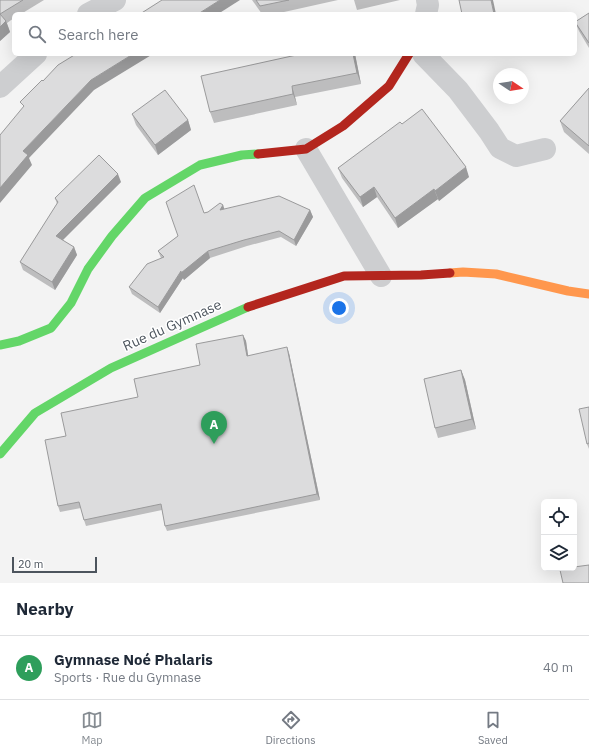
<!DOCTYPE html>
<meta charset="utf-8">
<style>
body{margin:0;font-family:"IBM Plex Sans",sans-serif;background:#f2f2f3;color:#1f2937}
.controls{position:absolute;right:12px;bottom:12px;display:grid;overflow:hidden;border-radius:6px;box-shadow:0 4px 16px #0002}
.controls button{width:36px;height:36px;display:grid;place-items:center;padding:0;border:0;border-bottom:1px solid #e0e1e3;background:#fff;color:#1f2937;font:20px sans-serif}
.compass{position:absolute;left:493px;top:68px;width:36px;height:36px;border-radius:50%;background:#fff;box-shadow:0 4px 16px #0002;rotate:102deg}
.scale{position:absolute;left:12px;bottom:10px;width:85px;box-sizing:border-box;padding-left:4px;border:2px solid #4c545d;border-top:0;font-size:11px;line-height:14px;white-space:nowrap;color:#4c545d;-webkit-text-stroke:3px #fff;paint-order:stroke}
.you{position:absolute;left:339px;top:308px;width:14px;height:14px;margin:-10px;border:3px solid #fff;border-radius:50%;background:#1a73e8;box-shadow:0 0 0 6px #1a73e833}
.badge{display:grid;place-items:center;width:26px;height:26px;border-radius:50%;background:#868c92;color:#fff;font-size:13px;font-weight:700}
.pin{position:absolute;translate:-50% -33px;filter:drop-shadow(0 1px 2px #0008)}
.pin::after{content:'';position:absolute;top:21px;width:14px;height:12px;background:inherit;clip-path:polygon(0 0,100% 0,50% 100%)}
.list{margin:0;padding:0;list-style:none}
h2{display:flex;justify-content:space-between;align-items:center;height:52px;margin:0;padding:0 16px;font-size:17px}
h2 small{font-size:13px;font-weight:400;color:#747a83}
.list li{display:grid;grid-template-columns:26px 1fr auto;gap:12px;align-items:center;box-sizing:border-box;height:64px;padding:0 16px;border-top:1px solid #e0e1e3}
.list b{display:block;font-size:15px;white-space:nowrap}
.list p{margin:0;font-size:13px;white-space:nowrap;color:#747a83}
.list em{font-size:13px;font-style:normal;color:#747a83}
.icon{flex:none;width:22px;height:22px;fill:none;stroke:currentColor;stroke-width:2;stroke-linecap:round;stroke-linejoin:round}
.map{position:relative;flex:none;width:589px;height:583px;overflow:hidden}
.search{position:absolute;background:#fff;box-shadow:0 4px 16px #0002;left:12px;right:12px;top:12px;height:44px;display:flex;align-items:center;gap:10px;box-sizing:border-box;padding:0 14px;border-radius:6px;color:#747a83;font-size:15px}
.sheet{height:116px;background:#fff}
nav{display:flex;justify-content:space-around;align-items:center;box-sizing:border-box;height:56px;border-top:1px solid #e0e1e3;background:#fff;font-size:11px;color:#747a83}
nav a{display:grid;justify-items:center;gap:2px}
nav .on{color:#868c92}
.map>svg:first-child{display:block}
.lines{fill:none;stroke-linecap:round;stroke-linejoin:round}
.street{stroke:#cdced0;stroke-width:22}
.fast{stroke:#63d668;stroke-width:9}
.slow{stroke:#ff974d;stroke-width:9}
.jam{stroke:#b3261e;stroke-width:9}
.wall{fill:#bdbdbe}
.shaded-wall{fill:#9a9a9b}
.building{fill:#dcdcdd;stroke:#9a9a9b}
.labels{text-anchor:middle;stroke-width:3;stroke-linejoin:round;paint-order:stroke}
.street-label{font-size:14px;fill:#4c545d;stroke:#fff}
</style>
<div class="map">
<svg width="589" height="583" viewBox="0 0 589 583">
<rect width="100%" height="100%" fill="#f3f3f3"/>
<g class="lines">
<g class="street">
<path d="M88,14l27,-14"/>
<path d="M426,14l2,-9 -1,-5"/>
<path d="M423,54l35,36 31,41 11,17 16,8 29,-7"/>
<path d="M0,87l36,-33"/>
<path d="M306,149l75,127"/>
</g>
<g class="fast">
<path d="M0,345l19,-4 32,-13 20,-25 17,-34 24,-33 33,-38 55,-33 42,-10 16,-1"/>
<path d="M0,454l35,-41 76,-45 137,-61"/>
</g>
<path class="slow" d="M450,273l13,-1 33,2 72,17 21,3"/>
<g class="jam">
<path d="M258,154l48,-5 37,-23 46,-40 20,-32"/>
<path d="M248,307l96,-31 77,-1 29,-2"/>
</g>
</g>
<g class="wall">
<path d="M0,0h44l-23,14h-7v4l-7,5 3,9 -10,9z"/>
<path d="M252,0h86l-63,14h-13z"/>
<path d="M354,0h46l-43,10z"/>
<path d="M589,13v35l-10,-17 -4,-9z"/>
<path d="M355,54l6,30 -66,13 2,8 -83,18 -4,-11z"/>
<path d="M589,88v66l-25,-22 -4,-11z"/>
<path d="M132,114l56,6 3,10 -33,25 -22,-30z"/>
<path d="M402,124l67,53 -30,24 -1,-2 -40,29 -21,-31 -14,10 -21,-29 -4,-10z"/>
<path d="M121,182l-59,58 12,7 3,8 -22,35 -32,-20 -3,-8 37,-58 -2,-6z"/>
<path d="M223,205l1,4 86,1 3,7 -17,29 -15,-9 -34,9 -37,12 -26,22 -1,-2 -23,35 -28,-19 -3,-7 32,-29 -3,-7 20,-15 26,-23 4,-1z"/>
<path d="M243,335l3,6 2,15 41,-3 31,147 -153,31 -2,-5 -3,-16 -76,16 -2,-6 -3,-12 -21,4 -2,-6 8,-70 72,-39 62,-32z"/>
<path d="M461,370l4,10 11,49 -38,9 -3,-10z"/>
<path d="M589,407v42l-2,-5z"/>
</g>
<g class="shaded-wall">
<path d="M220,0h20l-22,14h-20z"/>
<path d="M491,0h2l3,14h-2z"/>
<path d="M6,21l4,11 -10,9v-14z"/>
<path d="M133,54h20l-59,36 -65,68 3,7 -32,38v-15l23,-37 68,-71z"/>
<path d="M353,54h2l6,30 -4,-11z"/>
<path d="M292,86l3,11 2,8 -4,-11z"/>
<path d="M188,120l3,10 -33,25 -3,-10z"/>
<path d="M466,167l3,10 -30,24 -4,-10z"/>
<path d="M118,174l3,8 -62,62 -3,-8z"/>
<path d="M374,187l3,10 -14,10 -3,-10z"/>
<path d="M434,189l4,10 -40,29 -3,-10z"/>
<path d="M223,205l2,6 -5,-1z"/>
<path d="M310,210l3,7 -17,29 -2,-6z"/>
<path d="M74,247l3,8 -22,35 -3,-8z"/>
<path d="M208,251l2,7 -26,22 -1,-2 -23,35 -2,-6 23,-36z"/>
<path d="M243,335l3,6 3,21 -2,-6z"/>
<path d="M287,347l2,6 31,147 -3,-6z"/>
<path d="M461,370l4,10 11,49 -4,-10z"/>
</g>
<g class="building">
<path d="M0,0h23l-23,14z"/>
<path d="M162,0h58l-22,14h-58z"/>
<path d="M256,0h33l-29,6z"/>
<path d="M459,0h32l3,14h-32z"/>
<path d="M589,13v30l-14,-21z"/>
<path d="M0,14l6,7 -6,6z"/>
<path d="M76,54h57l-42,26 -68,71 5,4 -28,33v-53l24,-29 -4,-4 22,-22 1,1 15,-16z"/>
<path d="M301,54h52l4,19 -65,13 1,8 -83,18 -9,-36z"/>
<path d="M589,88v58l-29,-25z"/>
<path d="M165,90l23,30 -33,25 -23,-31z"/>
<path d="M422,109l44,58 -31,24 -1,-2 -39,29 -21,-31 -14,10 -22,-29 62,-46 2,2z"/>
<path d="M99,155l19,19 -62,62 18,11 -22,35 -32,-20 38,-60 -3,-4z"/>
<path d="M194,185l10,28 4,-1 12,-9 3,2 -3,5 59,-14 31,14 -16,30 -15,-9 -35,9 -36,11 -27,22v-2l-23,36 -29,-20 18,-23 17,-7 -6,-6 20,-15 -12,-34z"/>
<path d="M243,335l4,21 40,-9 30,147 -152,32 -4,-22 -77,16 -5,-18 -21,4 -13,-66 21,-4 -5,-23 77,-16 -4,-18 66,-14 -4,-21z"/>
<path d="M461,370l11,49 -37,9 -11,-49z"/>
<path d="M589,407v36l-2,1 -8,-35z"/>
<path d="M589,565v18h-26l-3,-13 9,-2h5v-1z"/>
</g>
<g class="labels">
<g class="street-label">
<text transform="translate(172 325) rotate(-24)" y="5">Rue du Gymnase</text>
</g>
</g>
</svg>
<div class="controls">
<button><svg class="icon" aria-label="locate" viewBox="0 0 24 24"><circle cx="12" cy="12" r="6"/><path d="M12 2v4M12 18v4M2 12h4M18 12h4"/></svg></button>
<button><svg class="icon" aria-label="layers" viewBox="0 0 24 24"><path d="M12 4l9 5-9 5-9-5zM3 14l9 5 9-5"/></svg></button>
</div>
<svg class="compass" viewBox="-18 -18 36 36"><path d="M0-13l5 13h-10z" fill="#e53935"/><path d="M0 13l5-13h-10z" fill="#747a83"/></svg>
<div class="scale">20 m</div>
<div class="you"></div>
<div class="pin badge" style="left:214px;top:444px;background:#2e9e5b">A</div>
<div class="search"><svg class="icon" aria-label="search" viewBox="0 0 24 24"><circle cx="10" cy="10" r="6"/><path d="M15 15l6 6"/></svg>Search here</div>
</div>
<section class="sheet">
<h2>Nearby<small></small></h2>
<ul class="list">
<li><span class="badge" style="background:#2e9e5b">A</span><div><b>Gymnase Noé Phalaris</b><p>Sports · Rue du Gymnase</p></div><em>40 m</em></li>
</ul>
</section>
<nav>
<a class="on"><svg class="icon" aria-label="map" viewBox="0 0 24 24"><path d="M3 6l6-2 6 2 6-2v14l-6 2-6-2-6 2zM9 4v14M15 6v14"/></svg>Map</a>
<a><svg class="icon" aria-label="directions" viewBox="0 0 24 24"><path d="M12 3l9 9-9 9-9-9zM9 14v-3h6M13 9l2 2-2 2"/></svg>Directions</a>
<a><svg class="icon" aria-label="saved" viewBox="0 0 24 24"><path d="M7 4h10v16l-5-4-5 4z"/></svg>Saved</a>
</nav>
